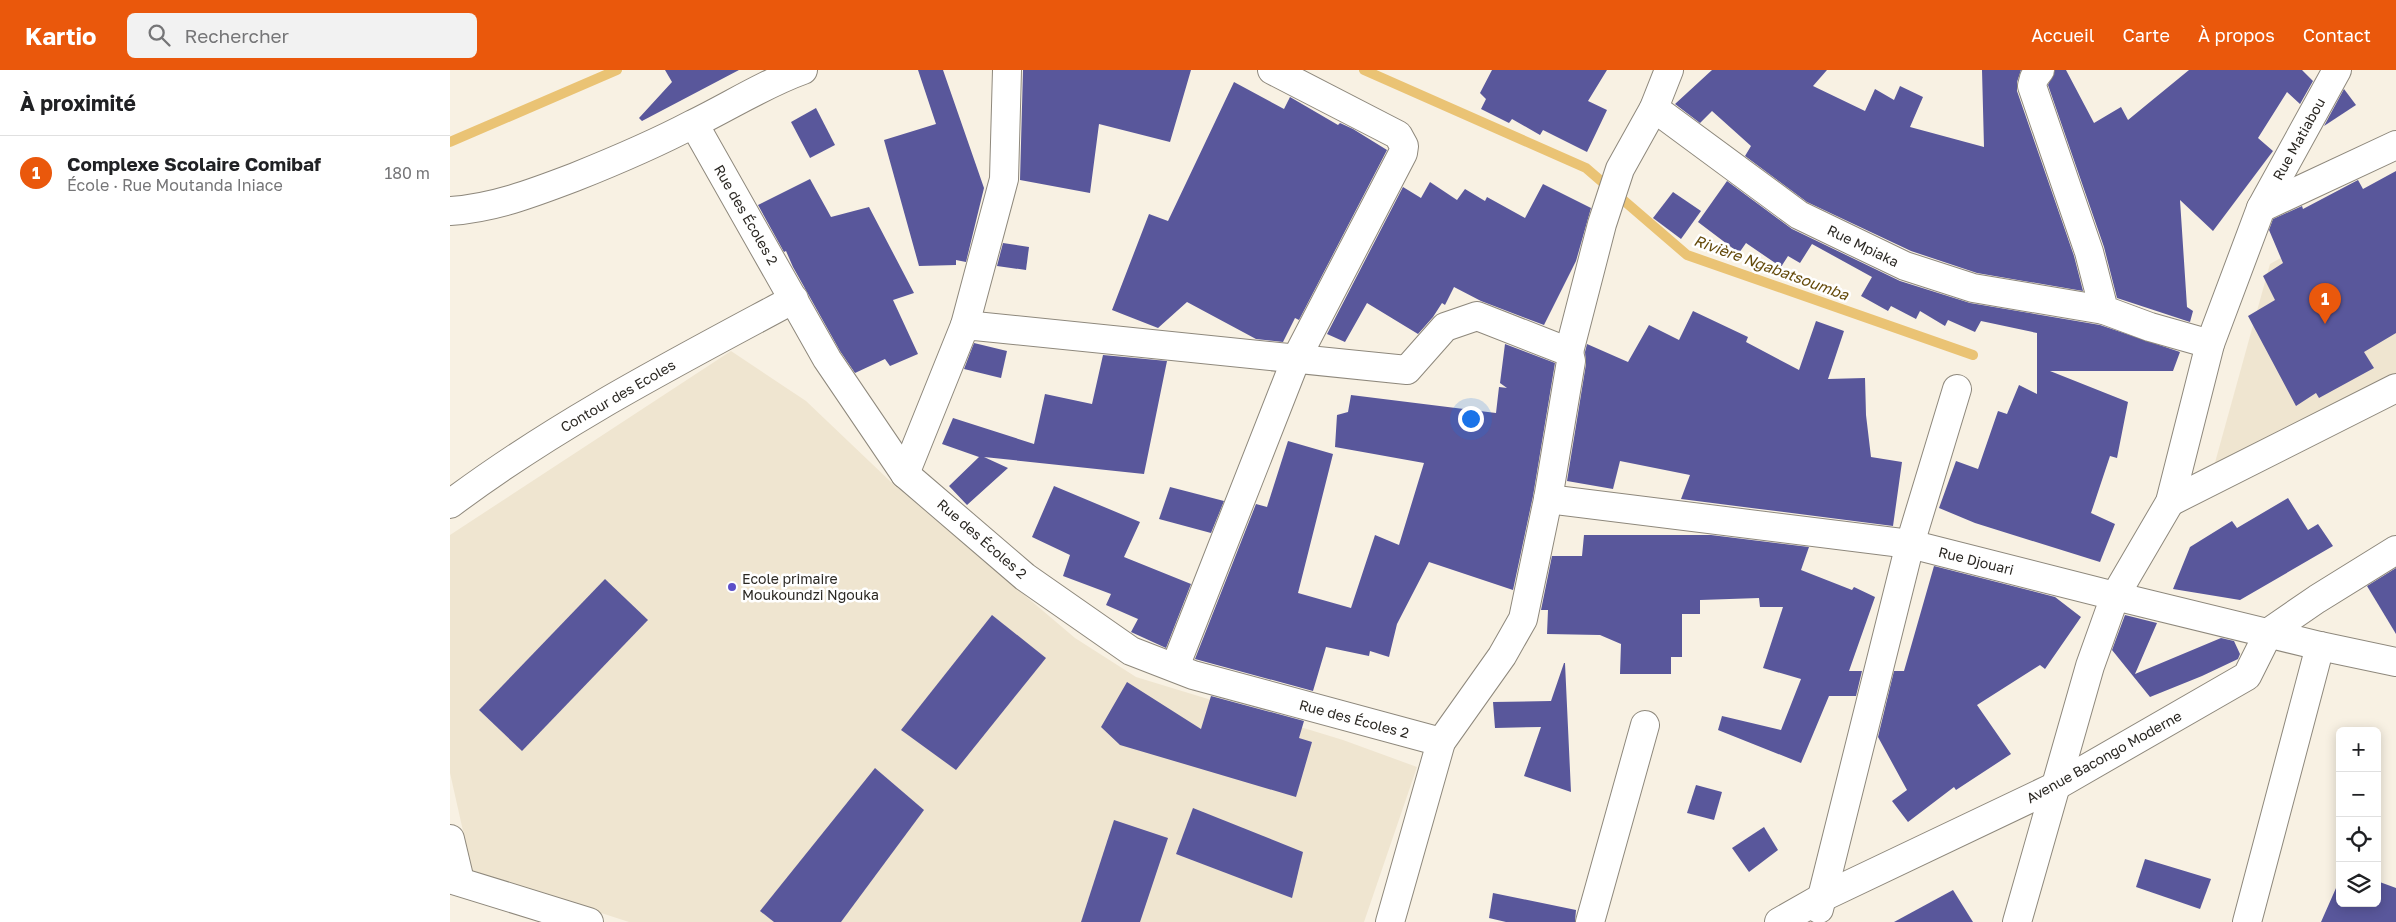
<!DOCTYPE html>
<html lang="fr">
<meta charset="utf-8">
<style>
body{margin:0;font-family:"Golos Text",sans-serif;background:#f2f2f2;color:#202124}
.controls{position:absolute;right:15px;bottom:15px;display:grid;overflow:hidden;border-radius:8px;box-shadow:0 2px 12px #0003}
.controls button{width:45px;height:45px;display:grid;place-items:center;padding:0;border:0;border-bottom:1px solid #e0e0e0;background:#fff;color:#202124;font:25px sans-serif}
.you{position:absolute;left:1020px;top:348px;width:18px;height:18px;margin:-12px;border:4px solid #fff;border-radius:50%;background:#1a73e8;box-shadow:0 0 0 8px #1a73e833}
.badge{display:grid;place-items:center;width:32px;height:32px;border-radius:50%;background:#ea580c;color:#fff;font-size:16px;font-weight:700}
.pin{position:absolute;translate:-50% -41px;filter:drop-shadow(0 1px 2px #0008)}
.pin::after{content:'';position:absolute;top:26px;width:18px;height:15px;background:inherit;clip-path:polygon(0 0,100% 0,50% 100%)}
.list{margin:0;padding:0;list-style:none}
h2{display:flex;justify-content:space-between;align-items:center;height:65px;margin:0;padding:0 20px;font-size:21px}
h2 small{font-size:16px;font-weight:400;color:#757577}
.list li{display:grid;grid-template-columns:32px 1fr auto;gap:15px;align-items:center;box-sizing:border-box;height:75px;padding:0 20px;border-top:1px solid #e0e0e0}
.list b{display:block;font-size:19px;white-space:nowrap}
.list p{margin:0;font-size:16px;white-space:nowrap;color:#757577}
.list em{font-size:16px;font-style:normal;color:#757577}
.icon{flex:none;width:28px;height:28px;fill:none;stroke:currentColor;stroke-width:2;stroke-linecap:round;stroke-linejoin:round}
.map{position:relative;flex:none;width:1946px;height:852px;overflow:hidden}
header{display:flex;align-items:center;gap:30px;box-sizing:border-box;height:70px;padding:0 25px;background:#ea580c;color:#fff}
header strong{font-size:24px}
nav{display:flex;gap:28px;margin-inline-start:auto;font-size:18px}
.search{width:350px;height:45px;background:#f2f2f2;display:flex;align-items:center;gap:12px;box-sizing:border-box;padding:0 18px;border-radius:8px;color:#757577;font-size:19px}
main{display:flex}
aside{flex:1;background:#fff}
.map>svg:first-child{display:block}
.built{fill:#efe5d0}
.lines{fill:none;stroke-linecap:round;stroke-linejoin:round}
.stream{stroke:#eac374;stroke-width:10}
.building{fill:#59579b}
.minor-casing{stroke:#8e887c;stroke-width:30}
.minor{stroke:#fff;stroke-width:28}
.poi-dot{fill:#5c4fc8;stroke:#fff;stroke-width:2}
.labels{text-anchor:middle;stroke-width:5;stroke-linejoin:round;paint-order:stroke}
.street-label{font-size:14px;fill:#2b2823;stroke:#fff}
.poi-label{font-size:14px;fill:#2b2823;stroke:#fff;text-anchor:start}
.water-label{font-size:15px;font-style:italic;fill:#644a0a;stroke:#fff}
</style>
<header>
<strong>Kartio</strong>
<div class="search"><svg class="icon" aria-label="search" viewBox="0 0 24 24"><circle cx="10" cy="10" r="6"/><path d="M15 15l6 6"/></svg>Rechercher</div>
<nav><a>Accueil</a><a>Carte</a><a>À propos</a><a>Contact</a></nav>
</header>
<main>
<aside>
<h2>À proximité<small></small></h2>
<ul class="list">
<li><span class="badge">1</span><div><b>Complexe Scolaire Comibaf</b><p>École · Rue Moutanda Iniace</p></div><em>180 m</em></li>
</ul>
</aside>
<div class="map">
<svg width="1946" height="852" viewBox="0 0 1946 852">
<rect width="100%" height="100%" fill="#f8f1e3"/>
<g class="built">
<path d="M1946,123v191l-185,93 59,-213z"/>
<path d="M281,281l75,50 85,81 184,156 61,39 207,63 74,27 -53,155h-735l-157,-51 -22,-98v-238z"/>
</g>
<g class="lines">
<g class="stream">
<path d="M914,0l222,98 101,87 286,100"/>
<path d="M0,72l167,-72"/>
</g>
</g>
<g class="building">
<path d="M215,0h74l-97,51 -3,-3 33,-36z"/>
<path d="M468,0h25l41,118 -18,74 -10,-2v5l-37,1 -35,-126 52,-16z"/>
<path d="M573,0h168l-21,72 -71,-18 -9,69 -70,-13z"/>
<path d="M1042,0h115l-19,31 19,9 -20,42 -44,-22 -3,5 -28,-16 -3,4 -28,-14 5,-10 -6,-6z"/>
<path d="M1262,0h115l-14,16 52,25 10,-22 19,11 6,-14 23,11 -13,30 74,20 -2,-77h39l-4,12v9l57,165 9,35 -106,-18 -66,-22 -104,-49 -62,-46 6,-10 -39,-35 -12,12 -25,-19z"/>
<path d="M1605,0h11l28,53 27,-16 7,13 61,-50h113l11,11 -13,23 -13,-12 -29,46 15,13 -60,80 -33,-31 7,107 6,4 -3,11 -73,-24 -13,-51 -56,-162z"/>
<path d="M784,12l50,27 6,-12 48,28 2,-2 13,6 34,21 -88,170 -4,-2 -12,24 -27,-3 -69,-37 -29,26 -46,-18 37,-96 19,7z"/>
<path d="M1894,19l12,16 -32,21z"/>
<path d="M366,38l19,37 -25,13 -19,-36z"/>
<path d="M1946,101v162l-32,19 10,16 -55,30 -3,-5 -20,13 -48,-90 27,-16 -12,-24 20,-13 -14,-33 4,-11 29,-13 1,3 55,-29 5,9z"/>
<path d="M360,109l21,38 38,-10 45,86 -21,7 25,54 -28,12 -5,-7 -30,14 -15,-22 -47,-84 -7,-16 -2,1 -26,-47z"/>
<path d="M1277,111l65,48 108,52 70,22 130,22 80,27 -7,19h-123l78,31 -11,56 -7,-2 -19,57 24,11 -15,38 -125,-39 -36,-15 17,-47 22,8 20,-58 9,3 12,-29 18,9v-61l-56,-12 -6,11 -27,-12 -3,6 -25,-15 -4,8 -25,-13 -3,5 -27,-15 11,-19 -60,-33 -12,19 -12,-7 -7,11 -35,-24 -7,10 -41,-31z"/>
<path d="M980,112l27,18 8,-11 20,12 2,-4 38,21 18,-34 48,24 -15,53 -32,64 -63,-24 -27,-14 -9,18 -3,-2 -9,14 -15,17 -51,-31 -22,39 -18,-8 76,-147 18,11z"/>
<path d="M1223,122l28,19 -20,28 -28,-21z"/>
<path d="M553,173l26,4 -3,23 -29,-4z"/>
<path d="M1243,241l55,26 -2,5 53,28 17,-49 28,10 -16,48 37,-1 1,37 5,42 31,5 -9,64 -212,-27 9,-24 -70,-14 -7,28 -46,-8 19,-117 -1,-12 2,-8 41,18 21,-37 30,15z"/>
<path d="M524,273l33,8 -6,27 -37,-9z"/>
<path d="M1055,274l50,19 -22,133 -20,94 -84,-28 -32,62 -8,33 -19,-6 -1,5 -43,-9 -13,44 -118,-32 61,-155 11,3 21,-66 45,13 -35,139 53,15 24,-73 24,10 25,-82 -89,-16 2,-32 11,-3 3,-17 145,18 3,-26 8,1 -7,-5z"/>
<path d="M653,285l64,6 -23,113 -160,-17 24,11 -41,37 -18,-19 30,-29 -37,-13 11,-26 81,26 11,-50 47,10z"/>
<path d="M604,416l86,36 -16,35 67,27 -25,64 -35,-16 7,-13 -32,-14 5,-11 -48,-18 7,-21 -38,-18z"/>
<path d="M720,417l54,14 -13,32 -52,-14z"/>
<path d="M1838,428l20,32 10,-6 15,22 -93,54 -67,-11 17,-42 42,-26 5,7z"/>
<path d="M1134,465h127l98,12 -8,23 51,20 2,-3 21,10 -26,74h13l-6,25h-27l-28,67 -83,-33 4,-14 59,14 20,-51 -38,-11 20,-61h-23l-1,-9 -59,2v14h-18v43h-11v17h-51l1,-30 -21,-9 -53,-1 1,-24h-7l11,-54h30z"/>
<path d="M1484,496l121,31 26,20 -36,52 -5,-4 -63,40 34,49 -55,36 -2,-3 -46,35 -16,-21 15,-11 -29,-53 16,-66h10z"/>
<path d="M1946,498v66l-29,-48z"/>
<path d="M155,509l43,41 -126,131 -43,-41z"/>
<path d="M542,545l54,43 -90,112 -55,-40z"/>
<path d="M1675,545l32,8 -22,51 86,-36 13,3 6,13 -2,5 -36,17 -52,21 -38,-47z"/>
<path d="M1114,593h1l6,129 -47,-16 17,-49 -46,1 -2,-26 58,-1z"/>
<path d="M677,612l74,47 10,-33 93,25 -5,17 13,4 -16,55 -176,-52 -19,-18z"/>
<path d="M425,698l49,42 -83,112h-67l-14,-11z"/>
<path d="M1246,715l26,7 -8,28 -27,-7z"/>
<path d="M743,738l110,44 -11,46 -116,-44z"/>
<path d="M664,750l54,18 -28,84h-59z"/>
<path d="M1314,757l14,23 -29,22 -17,-24z"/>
<path d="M1695,789l66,20 -11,30 -64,-22z"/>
<path d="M1890,809v24h37v-22l19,7v34h-75z"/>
<path d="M1503,820l20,32h-79z"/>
<path d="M1043,823l83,17 -1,12h-69l-17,-4z"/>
</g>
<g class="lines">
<defs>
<g id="minor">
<path d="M1590,0l-6,8 -2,8 57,166 15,58 46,17 60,17"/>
<path d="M1204,38l145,107 106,51 68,22 131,22"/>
<path d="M244,54l133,235 78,115 120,103 106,74 62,24 248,67"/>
<path d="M1811,138l135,-63"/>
<path d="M0,141c44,-3 83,-18 125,-34 40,-16 80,-33 118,-53 37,-18 71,-40 110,-54"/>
<path d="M515,255l39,-146 3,-109"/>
<path d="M1119,282l33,-128 18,-55 34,-61 15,-38"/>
<path d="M455,404l60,-149 442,45 38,-43 32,-11 92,36 2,9 -23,138 -25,120 -21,37 -61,86 -51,180"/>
<path d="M1098,429l362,45 205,52 205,50 76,16"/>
<path d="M1720,432l226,-114"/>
<path d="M0,434c108,-81 225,-141 344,-205"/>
<path d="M725,597l121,-308 107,-206 1,-7 -6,-11 -126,-65"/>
<path d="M0,769l10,42"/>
<path d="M0,809l139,43"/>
<path d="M1369,839l91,-365 47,-155"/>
<path d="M1140,852l55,-197"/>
<path d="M1329,852l44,-25 231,-110 193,-111 22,-44 48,-33 79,-49"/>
<path d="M1567,852l73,-256 25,-70 55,-94 40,-158 51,-136 76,-138"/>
<path d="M1797,852l73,-276"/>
</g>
</defs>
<use href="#minor" class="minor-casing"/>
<use href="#minor" class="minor"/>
</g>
<circle class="poi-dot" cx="282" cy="517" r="5"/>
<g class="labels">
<g class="street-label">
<text transform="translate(1849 69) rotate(-61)" y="5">Rue Matiabou</text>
<text transform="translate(296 145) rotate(60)" y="5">Rue des Écoles 2</text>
<text transform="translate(1413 176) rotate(26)" y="5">Rue Mpiaka</text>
<text transform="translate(168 326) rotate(-30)" y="5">Contour des Ecoles</text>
<text transform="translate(532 469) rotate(41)" y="5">Rue des Écoles 2</text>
<text transform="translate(1526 491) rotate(14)" y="5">Rue Djouari</text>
<text transform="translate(904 649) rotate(15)" y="5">Rue des Écoles 2</text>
<text transform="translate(1654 687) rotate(-29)" y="5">Avenue Bacongo Moderne</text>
</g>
<g class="poi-label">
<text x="292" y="514">Ecole primaire<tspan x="292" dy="16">Moukoundzi Ngouka</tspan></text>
</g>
<g class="water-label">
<text transform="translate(1321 198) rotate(20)" y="5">Rivière Ngabatsoumba</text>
</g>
</g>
</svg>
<div class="controls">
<button>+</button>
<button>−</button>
<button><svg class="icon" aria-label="locate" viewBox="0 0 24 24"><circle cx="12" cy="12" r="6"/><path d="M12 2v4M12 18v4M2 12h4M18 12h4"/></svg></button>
<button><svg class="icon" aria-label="layers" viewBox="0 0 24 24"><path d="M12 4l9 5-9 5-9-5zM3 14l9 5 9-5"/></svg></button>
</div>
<div class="you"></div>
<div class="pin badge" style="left:1875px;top:254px">1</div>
</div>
</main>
